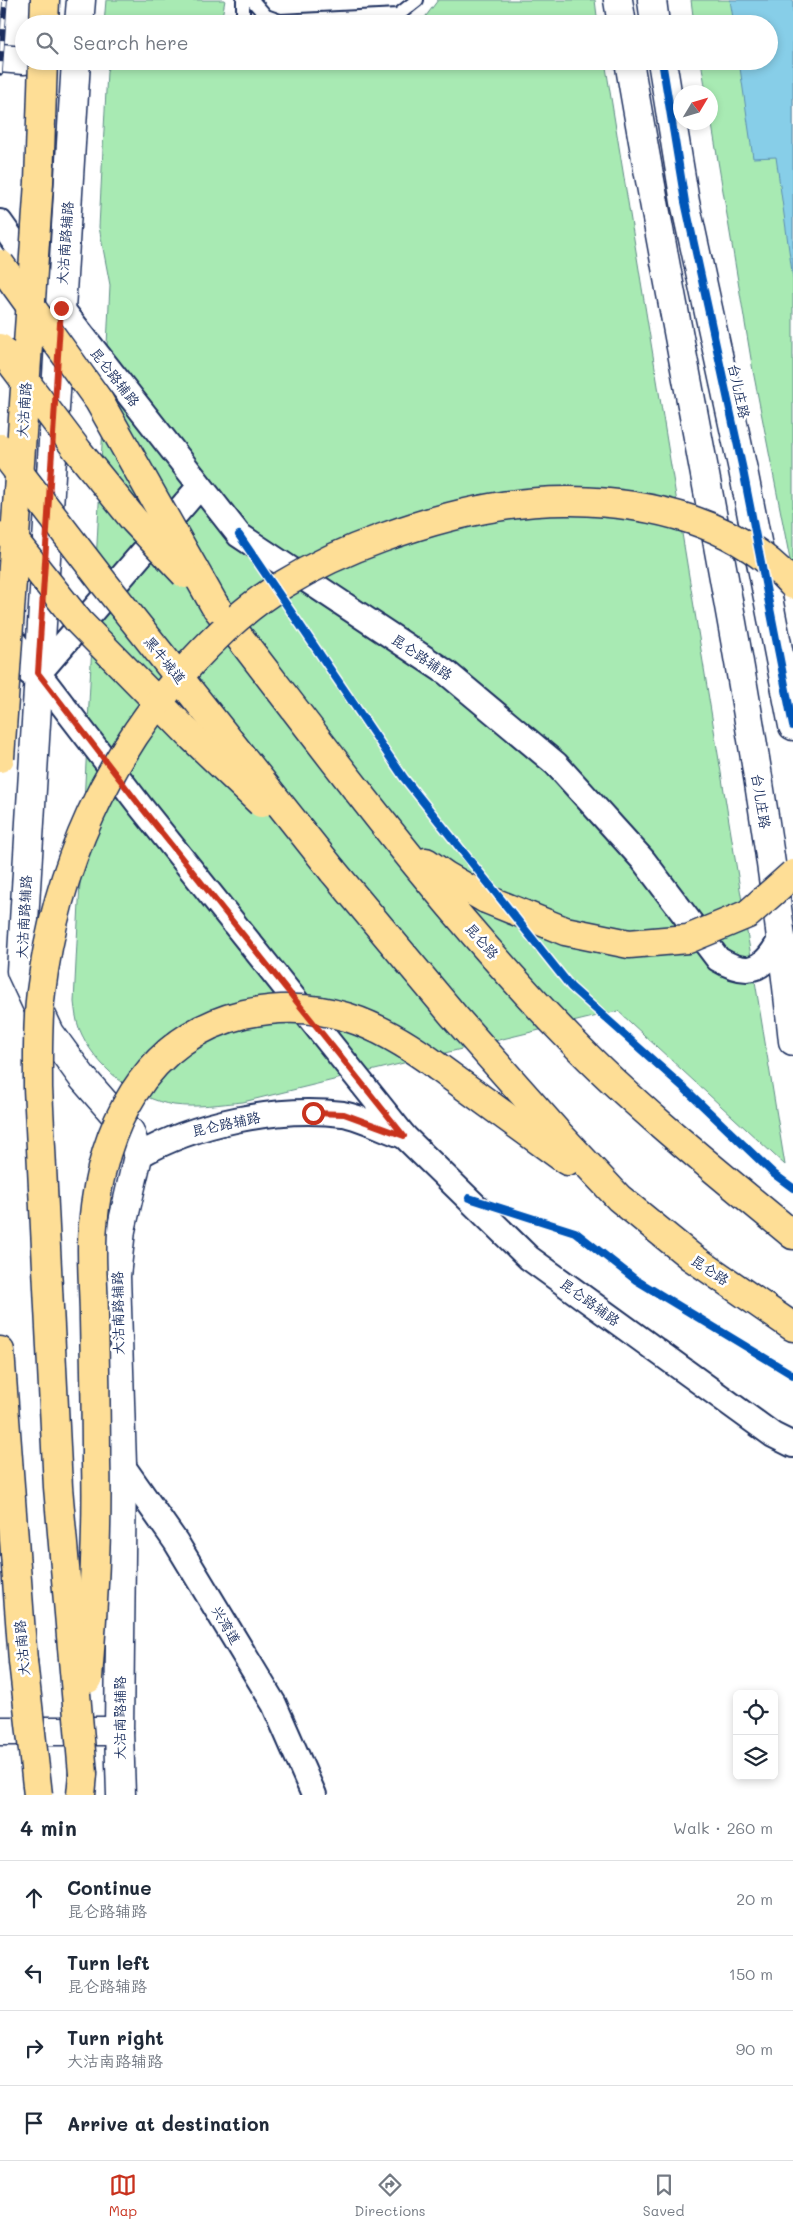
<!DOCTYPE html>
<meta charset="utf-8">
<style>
body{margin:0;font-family:Mali,"LXGW WenKai TC",sans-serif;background:#f2f2f3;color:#1f2937}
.controls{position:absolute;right:15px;bottom:15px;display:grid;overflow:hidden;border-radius:8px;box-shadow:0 2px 8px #0003}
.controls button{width:45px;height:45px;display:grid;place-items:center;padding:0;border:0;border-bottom:1px solid #e0e1e3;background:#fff;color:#1f2937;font:25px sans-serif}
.compass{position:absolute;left:673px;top:85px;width:45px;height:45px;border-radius:50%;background:#fff;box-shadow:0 2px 8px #0003;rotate:52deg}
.stop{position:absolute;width:15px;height:15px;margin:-11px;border:4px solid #c8321e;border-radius:50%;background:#fff}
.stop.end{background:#c8321e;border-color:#fff;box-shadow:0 1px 5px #0008}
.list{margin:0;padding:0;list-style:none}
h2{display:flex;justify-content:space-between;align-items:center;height:65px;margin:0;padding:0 20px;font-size:21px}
h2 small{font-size:16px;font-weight:400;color:#747a83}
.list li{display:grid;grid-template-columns:32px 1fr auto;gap:15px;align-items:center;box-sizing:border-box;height:75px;padding:0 20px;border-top:1px solid #e0e1e3}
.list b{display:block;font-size:19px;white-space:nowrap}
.list p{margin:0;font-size:16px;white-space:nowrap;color:#747a83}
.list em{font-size:16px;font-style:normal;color:#747a83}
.icon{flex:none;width:28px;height:28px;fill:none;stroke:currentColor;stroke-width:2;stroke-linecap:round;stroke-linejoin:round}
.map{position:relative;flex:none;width:793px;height:1795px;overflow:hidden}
.search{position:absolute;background:#fff;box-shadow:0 2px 8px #0003;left:15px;right:15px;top:15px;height:55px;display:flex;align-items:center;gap:12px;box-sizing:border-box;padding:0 18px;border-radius:28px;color:#747a83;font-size:19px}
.sheet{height:365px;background:#fff}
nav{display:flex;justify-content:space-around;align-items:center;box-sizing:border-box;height:70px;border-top:1px solid #e0e1e3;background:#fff;font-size:14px;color:#747a83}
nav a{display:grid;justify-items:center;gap:2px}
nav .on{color:#c8321e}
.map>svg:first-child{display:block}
.green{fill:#a8eab3;stroke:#628c88}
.water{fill:#87cee8;stroke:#5c8eb1}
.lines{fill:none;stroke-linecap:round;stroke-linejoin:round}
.service-casing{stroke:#1b2f5e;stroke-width:16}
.minor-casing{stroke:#1b2f5e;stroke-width:28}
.tertiary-casing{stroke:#1b2f5e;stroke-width:31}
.trunk-casing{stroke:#1b2f5e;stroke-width:31}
.service{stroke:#fff;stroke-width:12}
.minor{stroke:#fff;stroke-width:24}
.tertiary{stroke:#fff;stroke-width:28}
.trunk{stroke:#fede96;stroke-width:28}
.rail-casing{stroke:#1b2f5e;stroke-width:5.5}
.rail{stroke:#fff;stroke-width:4;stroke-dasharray:11;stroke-linecap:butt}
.trunk-bridge-casing{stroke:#1b2f5e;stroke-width:31;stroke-linecap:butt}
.trunk-bridge{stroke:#fede96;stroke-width:28}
.cycleway-casing{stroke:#fff;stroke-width:11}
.cycleway{stroke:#0057b8;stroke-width:8}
.route{stroke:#c8321e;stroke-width:6}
.labels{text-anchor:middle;stroke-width:5;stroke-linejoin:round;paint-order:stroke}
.street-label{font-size:14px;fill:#1b2f5e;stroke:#fff}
</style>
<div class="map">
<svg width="793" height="1795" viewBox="0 0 793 1795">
<rect width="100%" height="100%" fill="#fff"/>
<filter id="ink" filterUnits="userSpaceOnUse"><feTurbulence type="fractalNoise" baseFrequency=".02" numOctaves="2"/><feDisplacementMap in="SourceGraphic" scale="10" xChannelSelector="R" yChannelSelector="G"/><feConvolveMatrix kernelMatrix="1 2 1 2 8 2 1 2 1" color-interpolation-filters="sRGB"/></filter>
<g filter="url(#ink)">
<g class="green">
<path d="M106,0h119l-3,17 -10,7h-108z"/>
<path d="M438,0h157l3,24h-178z"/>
<path d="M691,0h102v575l-40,-204 -42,-252 -1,-27h-4l-5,-31h68v-37h-75z"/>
<path d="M265,61h340l180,1104 -167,-154 -375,91c-23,2 -46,6 -69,3 -39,-6 -80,-39 -95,-77 -3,-8 -4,-18 -5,-26l36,-717 -11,-58 8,-156 3,-8 10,-1z"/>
</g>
<path class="water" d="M730,0h63v279l-17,-122 -23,1 -14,-97h30v-37h-35z"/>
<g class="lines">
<defs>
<g id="service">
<path d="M243,0v19l3,5"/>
<path d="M252,0l14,16 14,5 118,-6 19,-15"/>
</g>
<g id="minor">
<path d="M0,222l61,86 178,227 208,138 109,91 87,96 75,99c33,20 47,9 64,-22"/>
<path d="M2,626l139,181 263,329 125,122 244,177 20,10"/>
<path d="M30,673h9l161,-187"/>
<path d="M138,1156c57,-33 139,-50 205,-42 18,3 43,16 61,22"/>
<path d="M122,1465l54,77 98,162 40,91"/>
</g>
<g id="tertiary">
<path d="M618,0l4,24"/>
<path d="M652,0l3,24"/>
<path d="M79,24l2,-24"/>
<path d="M0,58l24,2"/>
<path d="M76,61l-55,910 29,62 32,44 48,55 8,24 -17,74 -5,46 6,189 -3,266 2,64"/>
<path d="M629,61c55,326 130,650 164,980"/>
<path d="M662,61l23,141 58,268 50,256"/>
<path d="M0,1731h119"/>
</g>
<g id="trunk">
<path d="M44,24l1,-24"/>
<path d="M216,607c114,147 224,299 354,432 69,71 147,133 223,196"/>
<path d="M426,862l20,14 40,23"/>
<path d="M333,871l121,145 102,115 63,67 71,58 103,71"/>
<path d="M438,1067l129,94"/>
<path d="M0,1351l23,310"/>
<path d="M81,1795l2,-21"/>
</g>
</defs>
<use href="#service" class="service-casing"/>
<use href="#minor" class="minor-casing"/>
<use href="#tertiary" class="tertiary-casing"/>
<use href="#trunk" class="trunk-casing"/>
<use href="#service" class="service"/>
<use href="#minor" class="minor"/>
<use href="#tertiary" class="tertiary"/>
<use href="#trunk" class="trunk"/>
<defs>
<path id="rail" d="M0,73l5,-73"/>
</defs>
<use href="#rail" class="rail-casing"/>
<use href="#rail" class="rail"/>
<defs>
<g id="trunk-bridge">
<path d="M0,264l99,137 116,205"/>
<path d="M0,348l78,103 56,69 51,54"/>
<path d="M0,448l104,135 229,288"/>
<path d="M9,534l70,88 114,116 68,65"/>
<path d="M0,758l39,-576 4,-121"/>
<path d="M486,899l79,32 64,13 59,-5 60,-25 45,-40"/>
<path d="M23,1661l15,134"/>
<path d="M88,1679c5,-73 10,-145 8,-218 0,-47 -1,-94 -2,-142 0,-31 -4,-63 -1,-94 8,-95 50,-187 151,-211 77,-17 134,8 194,53"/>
<path d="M83,1774l-25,-287 -20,-399c0,-32 -1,-65 3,-96 15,-125 67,-239 152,-331 27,-29 57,-57 91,-77 31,-19 64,-34 98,-46 60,-22 124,-38 189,-37 80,1 167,21 222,84"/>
</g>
</defs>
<use href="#trunk-bridge" class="trunk-bridge-casing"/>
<use href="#trunk-bridge" class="trunk-bridge"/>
<defs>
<g id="cycleway">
<path d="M662,61l23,141 58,268 50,256"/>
<path d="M239,535l165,243 167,209 112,100 91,87 19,14"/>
<path d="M469,1198l106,34 61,48 157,95"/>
</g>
</defs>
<use href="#cycleway" class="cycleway-casing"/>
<use href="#cycleway" class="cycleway"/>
</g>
</g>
<g class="lines" filter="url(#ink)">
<path class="route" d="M61,308l-23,365 103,134 263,329 -60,-22 -31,-1"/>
</g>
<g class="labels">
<g class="street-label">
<text transform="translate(65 243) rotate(-86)" y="5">大沽南路辅路</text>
<text transform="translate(115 377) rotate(52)" y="5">昆仑路辅路</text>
<text transform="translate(739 391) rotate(78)" y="5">台儿庄路</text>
<text transform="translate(24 410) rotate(-86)" y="5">大沽南路</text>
<text transform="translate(422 657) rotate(34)" y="5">昆仑路辅路</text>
<text transform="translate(165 660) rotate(51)" y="5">黑牛城道</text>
<text transform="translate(761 801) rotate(81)" y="5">台儿庄路</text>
<text transform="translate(24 917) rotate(-87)" y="5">大沽南路辅路</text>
<text transform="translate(482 941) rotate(49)" y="5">昆仑路</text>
<text transform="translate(226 1124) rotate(-12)" y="5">昆仑路辅路</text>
<text transform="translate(710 1270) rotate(34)" y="5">昆仑路</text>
<text transform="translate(590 1302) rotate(36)" y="5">昆仑路辅路</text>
<text transform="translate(118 1313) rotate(-91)" y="5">大沽南路辅路</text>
<text transform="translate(226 1625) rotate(59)" y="5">兴湾道</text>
<text transform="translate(22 1648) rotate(-95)" y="5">大沽南路</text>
<text transform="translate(120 1718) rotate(-90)" y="5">大沽南路辅路</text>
</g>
</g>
</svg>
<div class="controls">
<button><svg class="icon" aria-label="locate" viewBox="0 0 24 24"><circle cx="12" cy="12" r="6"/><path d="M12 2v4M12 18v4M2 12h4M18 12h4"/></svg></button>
<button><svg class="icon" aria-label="layers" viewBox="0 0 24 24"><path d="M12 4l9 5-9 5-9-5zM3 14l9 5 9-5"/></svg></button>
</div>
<svg class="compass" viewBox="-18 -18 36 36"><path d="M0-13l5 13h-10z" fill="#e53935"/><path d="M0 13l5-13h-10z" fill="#747a83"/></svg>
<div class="stop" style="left:313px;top:1113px"></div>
<div class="stop end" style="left:61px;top:308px"></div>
<div class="search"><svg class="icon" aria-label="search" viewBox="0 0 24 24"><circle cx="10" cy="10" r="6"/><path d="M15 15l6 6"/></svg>Search here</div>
</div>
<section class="sheet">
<h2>4 min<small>Walk · 260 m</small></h2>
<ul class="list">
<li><svg class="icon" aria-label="ahead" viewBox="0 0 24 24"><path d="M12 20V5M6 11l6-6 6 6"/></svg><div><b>Continue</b><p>昆仑路辅路</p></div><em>20 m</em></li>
<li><svg class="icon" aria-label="left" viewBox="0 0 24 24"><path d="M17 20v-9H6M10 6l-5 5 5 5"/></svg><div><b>Turn left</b><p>昆仑路辅路</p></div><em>150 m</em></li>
<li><svg class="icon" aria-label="right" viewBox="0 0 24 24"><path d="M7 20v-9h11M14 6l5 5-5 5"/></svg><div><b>Turn right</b><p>大沽南路辅路</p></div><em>90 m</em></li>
<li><svg class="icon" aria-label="arrive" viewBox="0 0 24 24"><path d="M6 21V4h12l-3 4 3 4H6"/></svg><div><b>Arrive at destination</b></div></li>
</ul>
</section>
<nav>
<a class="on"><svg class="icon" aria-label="map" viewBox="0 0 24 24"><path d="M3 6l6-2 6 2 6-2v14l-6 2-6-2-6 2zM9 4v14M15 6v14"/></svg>Map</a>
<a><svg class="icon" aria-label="directions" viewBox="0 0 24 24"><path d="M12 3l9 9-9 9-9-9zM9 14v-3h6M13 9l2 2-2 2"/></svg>Directions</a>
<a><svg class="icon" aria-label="saved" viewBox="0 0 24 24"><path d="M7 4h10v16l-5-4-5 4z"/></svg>Saved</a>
</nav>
